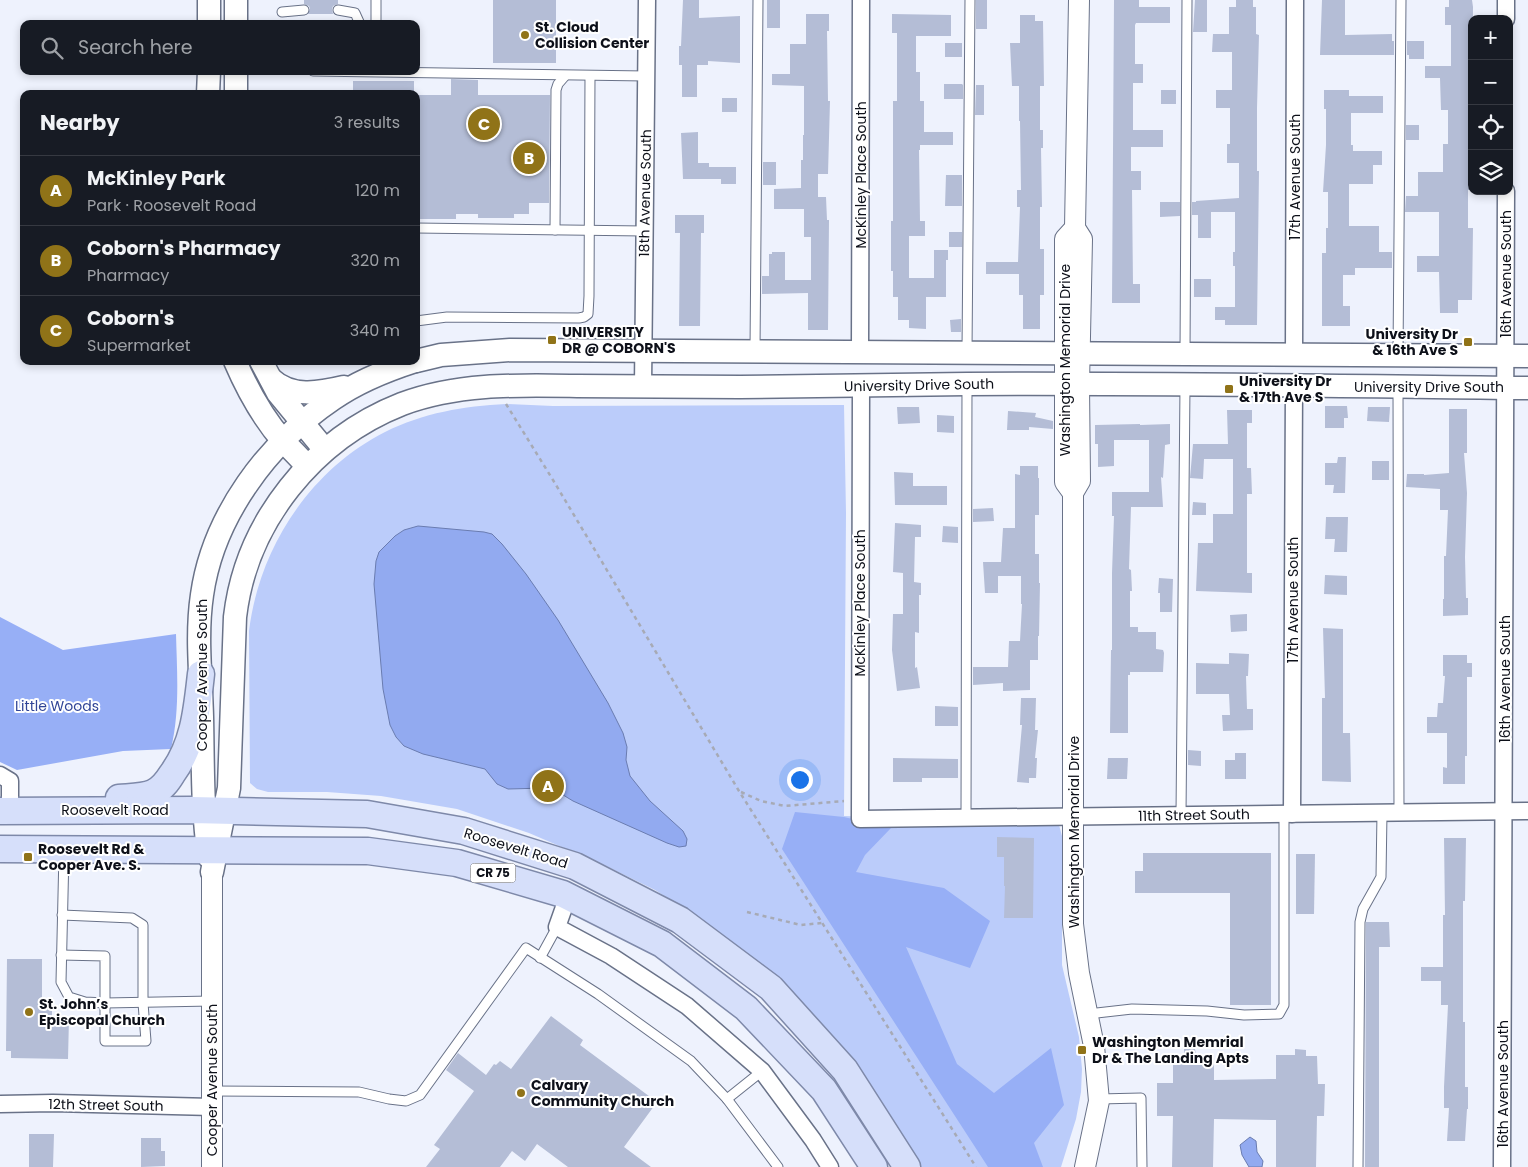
<!DOCTYPE html>
<meta charset="utf-8">
<style>
body{margin:0;font-family:Poppins,sans-serif;background:#20242c;color:#f1f3f6}
.controls{position:absolute;right:15px;top:15px;display:grid;overflow:hidden;border-radius:10px;box-shadow:0 2px 8px #0003}
.controls button{width:45px;height:45px;display:grid;place-items:center;padding:0;border:0;border-bottom:1px solid #363941;background:#171b24;color:#f1f3f6;font:25px sans-serif}
.you{position:absolute;left:799px;top:779px;width:18px;height:18px;margin:-12px;border:4px solid #fff;border-radius:50%;background:#1a73e8;box-shadow:0 0 0 8px #1a73e833}
.badge{display:grid;place-items:center;width:32px;height:32px;border-radius:50%;background:#907318;color:#fff;font-size:16px;font-weight:700}
.pin{position:absolute;translate:-50% -50%;border:2px solid #fff;box-shadow:0 1px 5px #0006}
.list{margin:0;padding:0;list-style:none}
h2{display:flex;justify-content:space-between;align-items:center;height:65px;margin:0;padding:0 20px;font-size:21px}
h2 small{font-size:16px;font-weight:400;color:#9ea1a6}
.list li{display:grid;grid-template-columns:32px 1fr auto;gap:15px;align-items:center;box-sizing:border-box;height:70px;padding:0 20px;border-top:1px solid #363941}
.list b{display:block;font-size:19px;white-space:nowrap}
.list p{margin:0;font-size:16px;white-space:nowrap;color:#9ea1a6}
.list em{font-size:16px;font-style:normal;color:#9ea1a6}
.icon{flex:none;width:28px;height:28px;fill:none;stroke:currentColor;stroke-width:2;stroke-linecap:round;stroke-linejoin:round}
.map{position:relative;flex:none;width:1528px;height:1167px;overflow:hidden}
.search{position:absolute;background:#171b24;box-shadow:0 2px 8px #0003;left:20px;top:20px;width:400px;height:55px;display:flex;align-items:center;gap:12px;box-sizing:border-box;padding:0 18px;border-radius:10px;color:#9ea1a6;font-size:19px}
.panel{position:absolute;background:#171b24;box-shadow:0 2px 8px #0003;left:20px;top:90px;width:400px;height:275px;border-radius:10px}
.map>svg:first-child{display:block}
.green{fill:#bbccfa}
.forest{fill:#97aff6}
.water{fill:#92aaf0;stroke:#6a7cb0}
.building{fill:#b4bdd6}
.lines{fill:none;stroke-linecap:round;stroke-linejoin:round}
.service-casing{stroke:#697288;stroke-width:11}
.minor-casing{stroke:#697288;stroke-width:19}
.tertiary-casing{stroke:#697288;stroke-width:22}
.secondary-casing{stroke:#697288;stroke-width:25}
.primary-casing{stroke:#7e89a9;stroke-width:29}
.path{stroke:#a7aab5;stroke-width:2.5;stroke-dasharray:4 4;stroke-linecap:butt}
.service{stroke:#fff;stroke-width:9}
.minor{stroke:#fff;stroke-width:16}
.tertiary{stroke:#fff;stroke-width:20}
.secondary{stroke:#fff;stroke-width:22}
.primary{stroke:#d6dffa;stroke-width:26}
.poi-dot{fill:#907318;stroke:#fff;stroke-width:2}
.labels{text-anchor:middle;stroke-width:4;stroke-linejoin:round;paint-order:stroke}
.shield{fill:#fff;stroke:#56585e;stroke-width:1}
.shield-label{font-size:12px;font-weight:bold;fill:#0d1019}
.poi-label{font-size:14px;font-weight:bold;fill:#0d1019;stroke:#fff;text-anchor:start}
.street-label{font-size:14px;fill:#0d1019;stroke:#fff}
.park-label{font-size:14px;fill:#314597;stroke:#fff}
</style>
<div class="map">
<svg width="1528" height="1167" viewBox="0 0 1528 1167">
<rect width="100%" height="100%" fill="#eef2fd"/>
<path class="green" d="M506,404l47,2 291,-1 2,108 -2,303 209,6 6,3 3,11v129l17,72 3,32 -1,23 -5,27 -15,48h-143l-219,-249 -44,-28 -49,-24 -77,-33 -72,-24 -76,-13 -54,-4h-59l-11,-3 -7,-6 -1,-152c10,-83 61,-161 136,-199 38,-19 79,-26 121,-28z"/>
<g class="forest">
<path d="M0,617l63,33 113,-16c1,38 4,77 -5,115l-48,2 -106,19 -17,-8z"/>
<path d="M795,812l49,5 47,11 -26,27 -9,17 88,16 46,33 -20,47 -64,-21 51,117 37,29 57,-45 13,57 -30,38 9,24h-55l-206,-318z"/>
</g>
<g class="water">
<path d="M418,526l66,6 8,2 10,10 24,30 32,46 50,83 15,30 4,14 -1,13 4,16 20,25 33,30 4,8 -1,7 -7,1 -12,-4 -94,-42 -18,-11 -9,-2 -38,1 -11,-5 -12,-15 -62,-15 -19,-8 -8,-9 -6,-12 -7,-36 -9,-105 2,-23 3,-9 16,-16 9,-6z"/>
<path d="M1250,1137l6,4 1,11 6,9 -1,6h-13l-7,-12 -2,-10z"/>
</g>
<g class="building">
<path d="M304,0h34v4l-5,2 -1,3 1,5h-25l2,-5 -1,-3 -5,-2z"/>
<rect x="493" y="0" width="63" height="63"/>
<path d="M683,0h16v18l41,-2v47l-32,-2v4h-11v32h-15v-32h-3v-19h2z"/>
<rect x="767" y="0" width="13" height="28"/>
<rect x="976" y="0" width="11" height="29"/>
<path d="M1114,0h25v7h31v16h-34l-1,2v39h8v19h-10v47h30v17h-32v24h10v19h-9l1,94h7v19h-28z"/>
<path d="M1195,0h12v32h-14z"/>
<path d="M1236,0h17v7h3v27l3,1 -2,73v63h2l-2,154h-32v-5h-10v-13h20v-41h-2v-14h2v-40h-24v26h-13v-23h-6v-13h4v-1l43,-3v-35h-12v-19h3v-36h-14v-18h16v-38h-20l1,-18h16v-27h7z"/>
<path d="M1322,0h23v35l47,-1v7h2v14h-74z"/>
<path d="M1449,0h23l1,7 -1,77h-3v33h3v73h-4v38h5l-1,72h-14v13h-18l-1,-41h-22v-16h22v-44h-34l1,-16h12v-24h25v-28h5v-34h-7l-1,-32h-15v-12h26v-41h-6v-18h4z"/>
<path d="M806,14h23v17h-2l1,70h2l-2,73h-10v23h8l1,23h2l-1,110h-20v-37l-46,1v-18h7v-22h3v-2h13v28h26v-43h-7v-28h-30v-20l27,-1v-28h2v-25h1v-49l-32,-1v-11h18v-30h16z"/>
<path d="M892,14l59,1v21h-35v36h4v29h4v31h29v13h-33v5h-1l1,71h5v15h-16v42h25v-28h14v10h-2v37h-20v32l-17,-1v-8h-11v-23h-5v-26h-2v-50h2v-120h4v-68h-5z"/>
<path d="M1020,15h15v6h8l1,65h-4v44h3v18h-2l1,59h-2v42h4v46h-4v34h-17v-34h-4v-21h-33v-12h32l2,-55h-3v-17h4l-1,-69h-1v-35h-7l-2,-43h10z"/>
<path d="M1407,41h17v18h-15v-4h-2z"/>
<rect x="945" y="43" width="17" height="14"/>
<path d="M451,79l27,1v15h72l-1,108h-20v11h-15v4h-36v-4h-22v5h-40v-124h35z"/>
<rect x="353" y="81" width="61" height="13"/>
<path d="M944,84h18l1,1v14h-19z"/>
<path d="M976,85h8v30h-9z"/>
<rect x="1161" y="90" width="15" height="14"/>
<path d="M1324,90h25v6h34v17h-32v32h2v6h29v14h-9v19h-24v42h30v26h13v16h-37v7h-12v31h7v20h-28v-73h4v-25h2v-36h-5l3,-47v-36h-2z"/>
<rect x="722" y="98" width="15" height="14"/>
<rect x="1406" y="125" width="13" height="15"/>
<path d="M698,132v31h11v4h27v17h-15v-5h-38l-2,-46z"/>
<rect x="763" y="162" width="13" height="23"/>
<path d="M946,175h16v31h-17z"/>
<path d="M1160,202h20v14l-20,1z"/>
<path d="M675,215h29v18h-3l-1,93h-21l1,-93h-5z"/>
<rect x="949" y="232" width="13" height="15"/>
<rect x="1194" y="279" width="17" height="18"/>
<path d="M961,319v13h-10l-1,-12z"/>
<path d="M1325,406h22l1,12h-4v10h-19z"/>
<path d="M897,407h22l1,16 -22,1z"/>
<path d="M1368,407h22l-1,15 -22,-1z"/>
<path d="M1449,409h18v44h-3l3,40 -2,64 1,41h2v17l-25,1v-17h1v-43h2l2,-46h-8v-21l-34,-2 1,-13h17v1l25,-2z"/>
<path d="M1227,410h25v13h-5v45h4l1,26h-5v79h5v20l-56,-2 2,-48h15v-29h20v-55h-29l-1,20 -13,-1 3,-34h35z"/>
<path d="M1008,411l28,2 -1,4 18,4v8l-24,-2v3h-22z"/>
<path d="M937,415l17,1v17l-17,-1z"/>
<path d="M1140,424v1l30,-1v20l-5,1 -2,33 -2,-1 2,30h-32l-2,62 2,1 1,21h-2v36h8v5h18v17l7,1 1,3 -1,19h-33v3h-2v58h-18l1,-83h1v-77l2,-57h-2v-24h37v-52h-35v26l-16,1v-23h-3v-19z"/>
<path d="M1338,457h8l-1,36h-12l1,-8h-9v-22h12z"/>
<rect x="1372" y="461" width="17" height="19"/>
<path d="M1020,466h18v12h1v37h-4v39h4v29h1l-1,53h-1v24h-8v30l-27,1v-8l-30,2v-18h35l1,-26h11l2,-37h-1v-28h-23v17h-13l-2,-31h18l2,-34h12v-54l5,1z"/>
<path d="M894,472l19,1v13h34v19h-52z"/>
<path d="M1193,502l13,1v12h-14z"/>
<path d="M993,508l1,13 -21,1v-13z"/>
<path d="M1326,517h22l-1,35h-13l1,-13h-10z"/>
<path d="M895,523l26,2v12h-6l-1,45 7,1v12h-2v38l-4,-1v36l2,-1 3,21 -23,3 -5,-41 1,-36h10v-41l-10,-1z"/>
<path d="M943,526l15,1v16l-16,-1z"/>
<path d="M1325,575l22,1v19l-23,-1z"/>
<path d="M1159,578l14,1 -1,33h-12v-19h-2z"/>
<path d="M1247,614v17l-16,1 -1,-17z"/>
<path d="M1323,628l20,1v104h7l1,49 -29,-1v-83h3z"/>
<path d="M1229,653l20,1 -1,22h-2l1,33h6v21l-30,1 -1,-16h8l-1,-21h-33v-31l33,1z"/>
<path d="M1443,655h24v8h5v14h-5v79h-2v28h-22v-17l4,1v-35h-20v-16h10l1,-14h5l2,-27h-2z"/>
<path d="M1021,698h15l-1,32h3l-3,28h2l-1,20h-7v5l-12,-1 5,-57h-2z"/>
<path d="M935,706l23,1v19h-23z"/>
<path d="M1188,750l13,1v15l-13,-1z"/>
<path d="M1235,753h11v26h-21v-19h10z"/>
<path d="M893,758l65,1v19h-36v4h-29z"/>
<path d="M1108,758h20l-1,21h-20z"/>
<path d="M997,837l37,1 -1,80h-29l1,-32h-1v-29h-7z"/>
<path d="M1444,838h22l-1,63h-2v121h2v65h3v22h-1l-2,32h-18l2,-33h-5v-21l4,-82h-7v-24h-20v-14h22v-52h2z"/>
<path d="M1143,853h128v152h-41v-112h-95v-22h8z"/>
<path d="M1296,854h19l-1,60h-18z"/>
<path d="M1366,922h23l1,25h-11v220h-14z"/>
<path d="M7,959h35v47h10v12h17l-1,41 -57,-1v-7h-5z"/>
<path d="M551,1016l32,24 -3,5 77,57 -33,45 27,20h-83l-31,-23 -12,17 -13,-10 -12,16h-74l14,-18 -6,-4 40,-54 -28,-21 12,-17 28,22 8,-11 2,1 4,-4 11,8z"/>
<path d="M1184,1049h11l1,6h18v25l62,-1v-24h19v-6l11,1v6h11l1,28h7l-1,32h-7l-1,51h-40v-47l-62,-1 -1,48h-41l1,-51h-16v-33h16v-28h11z"/>
<path d="M29,1134h25l-1,33h-24z"/>
<path d="M141,1138h20v13h4v15l-24,1z"/>
</g>
<g class="lines">
<defs>
<g id="service">
<path d="M376,0v24"/>
<path d="M338,10l17,3 5,11"/>
<path d="M282,12l22,-2"/>
<path d="M313,71l333,5"/>
<path d="M416,228l228,3"/>
<path d="M555,230l1,-140 2,-6 7,-8"/>
<path d="M416,321l31,-4 132,1 5,-1 4,-3 1,-18 1,-220"/>
<path d="M755,350l3,-350"/>
<path d="M967,352l3,-352"/>
<path d="M1185,353l2,-353"/>
<path d="M1398,355l3,-355"/>
<path d="M1398,387l1,426"/>
<path d="M1181,815l4,-429"/>
<path d="M966,818l1,-434"/>
<path d="M64,852l-3,130 8,15 16,5 20,1 107,-2"/>
<path d="M61,955l44,1v85h41l-3,-38v-78l-11,-7 -70,-3"/>
<path d="M540,958l17,-31"/>
<path d="M1088,1014l44,-5 75,2 37,4 35,-1 5,-9v-191"/>
<path d="M212,1091l147,1 30,7 17,2 14,-6 106,-147 72,46 93,67 36,38 51,68"/>
<path d="M727,1099l35,-28"/>
<path d="M1099,1099l42,-1 1,69"/>
<path d="M1358,1167l2,-245 3,-13 18,-32 1,-64"/>
</g>
<g id="minor">
<path d="M1506,19v-19"/>
<path d="M860,351l1,-351"/>
<path d="M1294,354l1,-354"/>
<path d="M861,386l-1,433 668,-8"/>
<path d="M643,387l4,-387"/>
<path d="M0,775l10,6v30"/>
<path d="M1292,814l2,-428"/>
<path d="M568,896l-11,31 54,29 76,50 75,65 51,69 17,27"/>
<path d="M0,1104l53,-1 159,4"/>
<path d="M1502,1167l4,-976"/>
</g>
<g id="tertiary">
<path d="M1079,0l-4,228 7,11 -3,146 1,96 -7,12v431l6,49 15,73 5,55 -14,66"/>
<path d="M1073,493l-8,-11v-243l10,-11"/>
<path d="M212,1167v-295"/>
</g>
<g id="secondary">
<path d="M209,24v-24"/>
<path d="M236,24v-24"/>
<path d="M208,94l1,-23"/>
<path d="M236,94v-23"/>
<path d="M235,361c12,28 28,57 48,80 8,8 16,16 24,25"/>
<path d="M261,361l17,32 47,57"/>
<path d="M416,361l25,-6 69,-5 1018,6"/>
<path d="M271,379c20,19 48,14 73,8"/>
<path d="M209,857c-7,-47 -6,-94 -7,-140 -1,-40 -6,-82 0,-122 11,-79 66,-152 131,-196 24,-17 54,-29 82,-38"/>
<path d="M212,872l17,-84 6,-171c11,-95 78,-178 167,-213 56,-21 116,-19 175,-18 55,0 109,1 163,1 76,-1 152,-2 227,-3 187,-1 374,2 561,4"/>
</g>
<g id="primary">
<path d="M119,798c10,-1 25,-1 34,-5 9,-4 14,-11 19,-19 22,-30 25,-64 29,-100"/>
<path d="M0,811l192,-1 175,4 97,17 111,35 105,54 91,68 74,82 62,97"/>
<path d="M0,849l368,2 89,12 106,31 99,50 84,64 78,82 50,77"/>
</g>
</defs>
<use href="#service" class="service-casing"/>
<use href="#minor" class="minor-casing"/>
<use href="#tertiary" class="tertiary-casing"/>
<use href="#secondary" class="secondary-casing"/>
<use href="#primary" class="primary-casing"/>
<g class="path">
<path d="M506,404l47,76 186,311 237,376"/>
<path d="M741,792l20,9 24,5 59,-5"/>
<path d="M747,912l54,13 21,-2"/>
</g>
<use href="#service" class="service"/>
<use href="#minor" class="minor"/>
<use href="#tertiary" class="tertiary"/>
<use href="#secondary" class="secondary"/>
<use href="#primary" class="primary"/>
</g>
<g class="poi-dot">
<circle cx="525" cy="35" r="5"/>
<rect x="547" y="335" width="10" height="10" rx="2.5"/>
<rect x="1463" y="337" width="10" height="10" rx="2.5"/>
<rect x="1224" y="384" width="10" height="10" rx="2.5"/>
<rect x="23" y="852" width="10" height="10" rx="2.5"/>
<circle cx="29" cy="1012" r="5"/>
<rect x="1077" y="1045" width="10" height="10" rx="2.5"/>
<circle cx="521" cy="1093" r="5"/>
</g>
<g class="labels">
<rect class="shield" x="470.5" y="863.5" width="45" height="19" rx="4"/>
<g class="shield-label">
<text x="493" y="877">CR 75</text>
</g>
<g class="poi-label">
<text x="535" y="32">St. Cloud<tspan x="535" dy="16">Collision Center</tspan></text>
<text x="562" y="337">UNIVERSITY<tspan x="562" dy="16">DR @ COBORN'S</tspan></text>
<text x="1458" y="339" text-anchor="end">University Dr<tspan x="1458" dy="16">&amp; 16th Ave S</tspan></text>
<text x="1239" y="386">University Dr<tspan x="1239" dy="16">&amp; 17th Ave S</tspan></text>
<text x="38" y="854">Roosevelt Rd &amp;<tspan x="38" dy="16">Cooper Ave. S.</tspan></text>
<text x="39" y="1009">St. John’s<tspan x="39" dy="16">Episcopal Church</tspan></text>
<text x="1092" y="1047">Washington Memrial<tspan x="1092" dy="16">Dr &amp; The Landing Apts</tspan></text>
<text x="531" y="1090">Calvary<tspan x="531" dy="16">Community Church</tspan></text>
</g>
<g class="street-label">
<text transform="translate(861 175) rotate(-90)" y="5">McKinley Place South</text>
<text transform="translate(1295 177) rotate(-90)" y="5">17th Avenue South</text>
<text transform="translate(645 193) rotate(-89)" y="5">18th Avenue South</text>
<text transform="translate(1506 274) rotate(-90)" y="5">16th Avenue South</text>
<text transform="translate(1065 360) rotate(-90)" y="5">Washington Memorial Drive</text>
<text transform="translate(919 385) rotate(-1)" y="5">University Drive South</text>
<text x="1429" y="392">University Drive South</text>
<text transform="translate(1293 600) rotate(-90)" y="5">17th Avenue South</text>
<text transform="translate(860 603) rotate(-90)" y="5">McKinley Place South</text>
<text transform="translate(202 675) rotate(-90)" y="5">Cooper Avenue South</text>
<text transform="translate(1505 679) rotate(-90)" y="5">16th Avenue South</text>
<text x="115" y="815">Roosevelt Road</text>
<text transform="translate(1194 815) rotate(-1)" y="5">11th Street South</text>
<text transform="translate(1074 832) rotate(-90)" y="5">Washington Memorial Drive</text>
<text transform="translate(516 848) rotate(17)" y="5">Roosevelt Road</text>
<text transform="translate(212 1080) rotate(-90)" y="5">Cooper Avenue South</text>
<text transform="translate(1503 1084) rotate(-90)" y="5">16th Avenue South</text>
<text transform="translate(106 1105) rotate(1)" y="5">12th Street South</text>
</g>
<g class="park-label">
<text x="57" y="711">Little Woods</text>
</g>
</g>
</svg>
<div class="controls">
<button>+</button>
<button>−</button>
<button><svg class="icon" aria-label="locate" viewBox="0 0 24 24"><circle cx="12" cy="12" r="6"/><path d="M12 2v4M12 18v4M2 12h4M18 12h4"/></svg></button>
<button><svg class="icon" aria-label="layers" viewBox="0 0 24 24"><path d="M12 4l9 5-9 5-9-5zM3 14l9 5 9-5"/></svg></button>
</div>
<div class="you"></div>
<div class="pin badge" style="left:548px;top:786px">A</div>
<div class="pin badge" style="left:529px;top:158px">B</div>
<div class="pin badge" style="left:484px;top:124px">C</div>
<div class="search"><svg class="icon" aria-label="search" viewBox="0 0 24 24"><circle cx="10" cy="10" r="6"/><path d="M15 15l6 6"/></svg>Search here</div>
<section class="panel">
<h2>Nearby<small>3 results</small></h2>
<ul class="list">
<li><span class="badge">A</span><div><b>McKinley Park</b><p>Park · Roosevelt Road</p></div><em>120 m</em></li>
<li><span class="badge">B</span><div><b>Coborn's Pharmacy</b><p>Pharmacy</p></div><em>320 m</em></li>
<li><span class="badge">C</span><div><b>Coborn's</b><p>Supermarket</p></div><em>340 m</em></li>
</ul>
</section>
</div>
